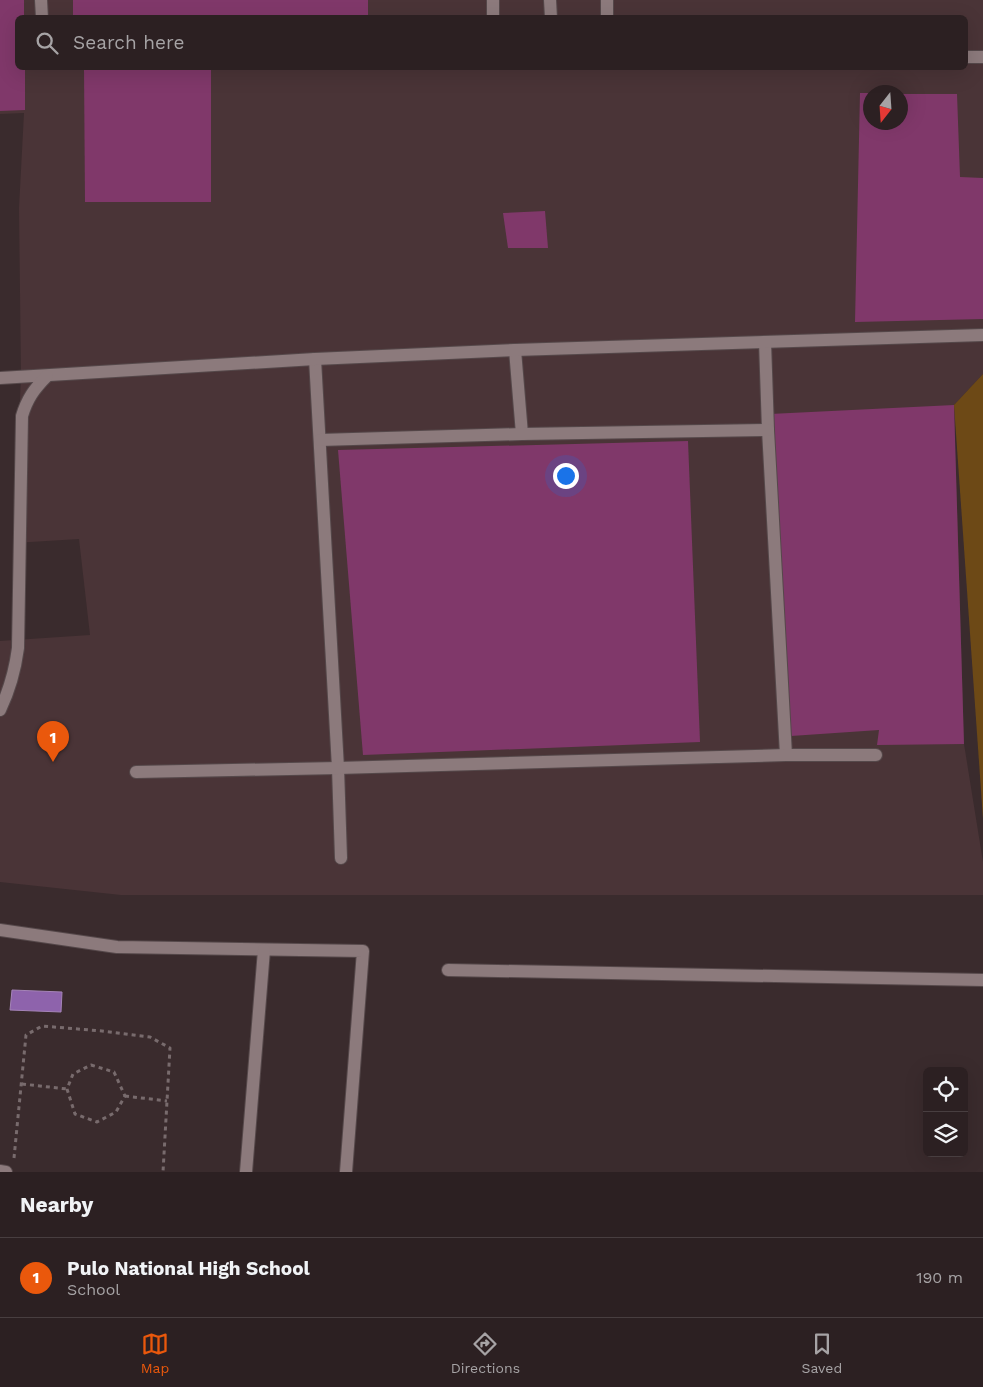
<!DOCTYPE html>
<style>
body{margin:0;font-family:"Work Sans",sans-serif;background:#34282a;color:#f1f3f6}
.controls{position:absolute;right:15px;bottom:15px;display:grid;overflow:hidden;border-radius:8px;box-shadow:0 5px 20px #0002}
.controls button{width:45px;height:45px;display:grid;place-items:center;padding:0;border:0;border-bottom:1px solid #483e40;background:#2c2022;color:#f1f3f6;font:25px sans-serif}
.compass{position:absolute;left:863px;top:85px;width:45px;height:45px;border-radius:50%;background:#2c2022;box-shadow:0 5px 20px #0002;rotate:197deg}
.you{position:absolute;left:565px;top:475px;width:18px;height:18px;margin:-12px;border:4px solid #fff;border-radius:50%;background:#1a73e8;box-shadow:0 0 0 8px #1a73e833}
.badge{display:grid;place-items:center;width:32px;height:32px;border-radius:50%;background:#ea580c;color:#fff;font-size:16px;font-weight:700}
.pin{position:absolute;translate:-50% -41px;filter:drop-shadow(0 1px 2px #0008)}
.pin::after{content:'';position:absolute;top:26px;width:18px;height:15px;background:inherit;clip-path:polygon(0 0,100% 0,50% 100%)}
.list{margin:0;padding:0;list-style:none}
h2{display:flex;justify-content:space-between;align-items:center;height:65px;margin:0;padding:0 20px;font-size:21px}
h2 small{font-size:16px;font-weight:400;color:#a6a3a5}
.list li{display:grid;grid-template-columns:32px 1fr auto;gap:15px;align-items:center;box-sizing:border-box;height:80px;padding:0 20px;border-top:1px solid #483e40}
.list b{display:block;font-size:19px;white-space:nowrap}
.list p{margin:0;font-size:16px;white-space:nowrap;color:#a6a3a5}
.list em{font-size:16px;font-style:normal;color:#a6a3a5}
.icon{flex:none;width:28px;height:28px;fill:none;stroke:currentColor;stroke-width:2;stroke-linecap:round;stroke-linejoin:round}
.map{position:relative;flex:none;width:983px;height:1172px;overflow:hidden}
.search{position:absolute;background:#2c2022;box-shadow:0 5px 20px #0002;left:15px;right:15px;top:15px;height:55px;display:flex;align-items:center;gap:12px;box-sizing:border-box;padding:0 18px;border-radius:8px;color:#a6a3a5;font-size:19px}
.sheet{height:145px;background:#2c2022}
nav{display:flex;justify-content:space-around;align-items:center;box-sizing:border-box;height:70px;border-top:1px solid #483e40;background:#2c2022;font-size:14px;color:#a6a3a5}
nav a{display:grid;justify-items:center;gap:2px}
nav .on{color:#ea580c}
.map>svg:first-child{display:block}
.built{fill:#4a3437;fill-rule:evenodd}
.green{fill:#6d4916}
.water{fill:#8e63ac;stroke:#a584b8}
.building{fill:#80386a}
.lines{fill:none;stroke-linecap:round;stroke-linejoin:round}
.minor-casing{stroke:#55484a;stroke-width:14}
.path{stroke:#786b6d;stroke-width:3;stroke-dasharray:4 4;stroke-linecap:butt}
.minor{stroke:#8c7a7c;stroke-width:12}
</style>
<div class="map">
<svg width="983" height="1172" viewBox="0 0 983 1172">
<rect width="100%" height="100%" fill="#3a2b2d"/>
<path class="built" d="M0,0h983v374l-29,31 10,339 19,118v33h-862l-121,-13v-241l90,-6 -11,-96 -65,4 7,-167 -2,-168 5,-95 -24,1zM18,18h948v50h-948zM870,92h30v30h-30z"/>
<path class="green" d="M983,374v445l-29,-414z"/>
<path class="water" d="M12,990l50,2 -1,20 -51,-2z"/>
<g class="building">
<path d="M0,0h24v18h-6v50h7v42l-25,1z"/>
<rect x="73" y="0" width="295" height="18"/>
<path d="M84,68h127v134h-126z"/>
<path d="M860,93h10v29h30v-28h57l3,83 23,1v141l-128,3z"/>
<path d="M545,211l3,37h-40l-5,-35z"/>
<path d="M954,405l10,339 -87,1 2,-15 -88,6 -21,-322z"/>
<path d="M688,441l12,301 -337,13 -25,-305z"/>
</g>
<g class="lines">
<defs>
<g id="minor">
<path d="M41,0l1,18"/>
<path d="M493,0v18"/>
<path d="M550,0l1,18"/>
<path d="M607,0v18"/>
<path d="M966,57h17"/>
<path d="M765,342l3,88 18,325"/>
<path d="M515,350l7,84"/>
<path d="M315,359l23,409 3,90"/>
<path d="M0,378l315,-19 200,-9 468,-15"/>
<path d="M320,440l202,-6 246,-4"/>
<path d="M0,710c10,-21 15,-39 18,-62l4,-232c5,-17 12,-27 25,-40"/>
<path d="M136,772l202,-4 448,-13h90"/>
<path d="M0,930l117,17 246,4 -17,221"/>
<path d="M448,970l535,10"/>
<path d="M0,1171l6,1"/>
<path d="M246,1172l18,-222"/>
</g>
</defs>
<use href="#minor" class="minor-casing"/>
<g class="path">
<path d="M91,1065l23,7 11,24 -9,16 -19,10 -22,-8 -8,-25 6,-15z"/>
<path d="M22,1084l45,5"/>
<path d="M125,1096l42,5"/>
<path d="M14,1158l12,-123 16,-9 60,5 48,6 20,11 -7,124"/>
</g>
<use href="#minor" class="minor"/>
</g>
</svg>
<div class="controls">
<button><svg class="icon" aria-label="locate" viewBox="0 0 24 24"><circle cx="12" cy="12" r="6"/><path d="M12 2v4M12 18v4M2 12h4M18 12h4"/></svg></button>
<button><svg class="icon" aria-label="layers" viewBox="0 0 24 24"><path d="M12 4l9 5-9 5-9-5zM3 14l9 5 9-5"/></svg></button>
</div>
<svg class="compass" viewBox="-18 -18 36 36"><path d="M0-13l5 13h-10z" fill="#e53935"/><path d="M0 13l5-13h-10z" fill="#a6a3a5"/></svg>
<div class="you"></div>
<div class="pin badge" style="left:53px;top:762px">1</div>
<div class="search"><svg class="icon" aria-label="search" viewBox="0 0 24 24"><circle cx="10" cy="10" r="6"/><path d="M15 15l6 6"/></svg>Search here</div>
</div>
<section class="sheet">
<h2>Nearby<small></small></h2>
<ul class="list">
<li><span class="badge">1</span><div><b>Pulo National High School</b><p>School</p></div><em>190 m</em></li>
</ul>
</section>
<nav>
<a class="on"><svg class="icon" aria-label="map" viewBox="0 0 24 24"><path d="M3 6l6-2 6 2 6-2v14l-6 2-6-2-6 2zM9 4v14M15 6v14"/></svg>Map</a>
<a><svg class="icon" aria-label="directions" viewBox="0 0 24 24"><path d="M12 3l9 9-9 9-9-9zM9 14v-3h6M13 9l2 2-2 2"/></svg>Directions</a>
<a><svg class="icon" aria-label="saved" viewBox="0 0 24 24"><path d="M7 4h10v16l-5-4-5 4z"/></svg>Saved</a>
</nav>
